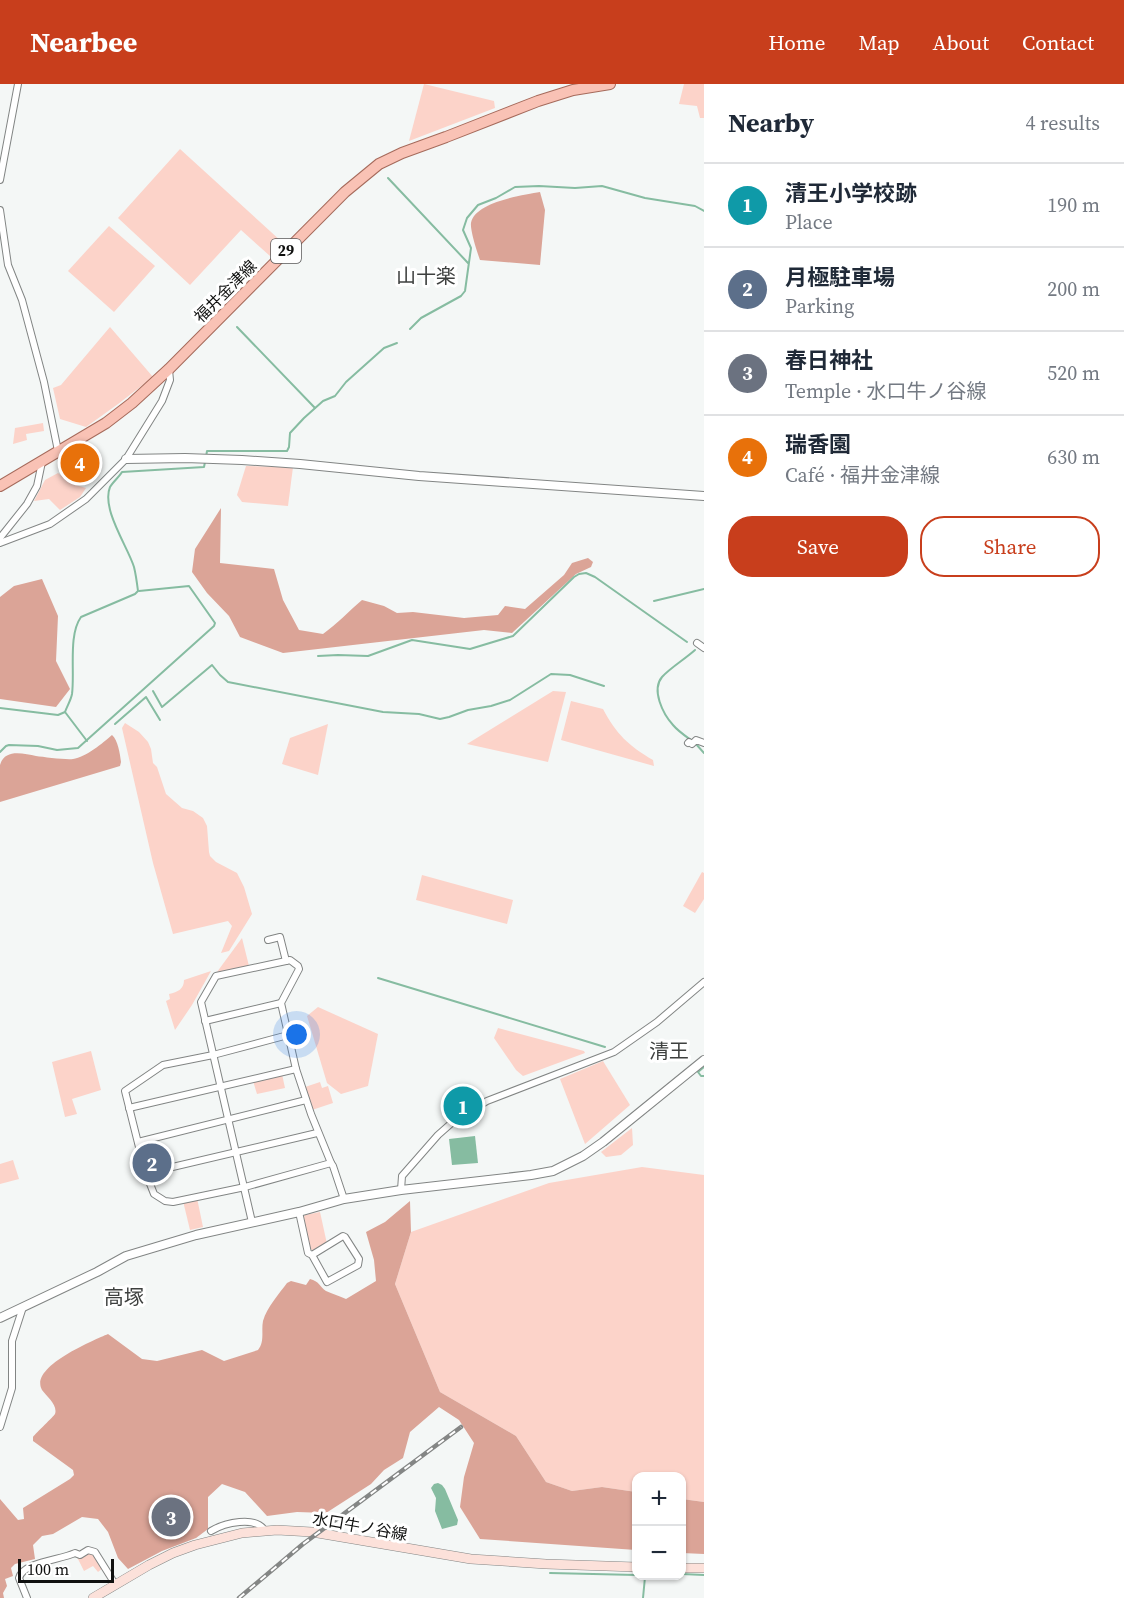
<!DOCTYPE html>
<meta charset="utf-8">
<style>
body{margin:0;font-family:"Source Serif 4","Noto Sans JP",serif;background:#f2f2f3;color:#1f2937}
.controls{position:absolute;right:18px;bottom:18px;display:grid;overflow:hidden;border-radius:12px;box-shadow:0 2px 4px #0004}
.controls button{width:54px;height:54px;display:grid;place-items:center;padding:0;border:0;border-bottom:2px solid #e0e1e3;background:#fff;color:#1f2937;font:30px sans-serif}
.scale{position:absolute;left:18px;bottom:15px;width:96px;box-sizing:border-box;padding-left:6px;border:3px solid #101110;border-top:0;font-size:16px;line-height:21px;white-space:nowrap;color:#101110;-webkit-text-stroke:4px #fff;paint-order:stroke}
.you{position:absolute;left:297px;top:951px;width:21px;height:21px;margin:-15px;border:4px solid #fff;border-radius:50%;background:#1a73e8;box-shadow:0 0 0 9px #1a73e833}
.badge{display:grid;place-items:center;width:39px;height:39px;border-radius:50%;background:#c83e1c;color:#fff;font-size:20px;font-weight:700}
.pin{position:absolute;translate:-50% -50%;border:3px solid #fff;box-shadow:0 2px 6px #0006}
.list{margin:0;padding:0;list-style:none}
h2{display:flex;justify-content:space-between;align-items:center;height:78px;margin:0;padding:0 24px;font-size:26px}
h2 small{font-size:20px;font-weight:400;color:#747a83}
.list li{display:grid;grid-template-columns:39px 1fr auto;gap:18px;align-items:center;box-sizing:border-box;height:84px;padding:0 24px;border-top:2px solid #e0e1e3}
.list b{display:block;font-size:22px;white-space:nowrap}
.list p{margin:0;font-size:20px;white-space:nowrap;color:#747a83}
.list em{font-size:20px;font-style:normal;color:#747a83}
.actions{display:flex;gap:12px;padding:18px 24px}
.actions a{flex:1;padding:14px 0;border:2px solid #c83e1c;border-radius:24px;text-align:center;font-size:21px;color:#c83e1c}
.actions .main{background:#c83e1c;color:#fff}
.map{position:relative;flex:none;width:704px;height:1514px;overflow:hidden}
header{display:flex;align-items:center;gap:36px;box-sizing:border-box;height:84px;padding:0 30px;background:#c83e1c;color:#fff}
header strong{font-size:28px}
nav{display:flex;gap:33px;margin-inline-start:auto;font-size:21px}
main{display:flex}
aside{flex:1;background:#fff}
.map>svg:first-child{display:block}
.green{fill:#fcd3c9}
.forest{fill:#dba497}
.water{fill:#86bca1}
.lines{fill:none;stroke-linecap:round;stroke-linejoin:round}
.stream{stroke:#86bca1;stroke-width:2}
.minor-casing{stroke:#828584;stroke-width:8}
.tertiary-casing{stroke:#828584;stroke-width:10}
.secondary-casing{stroke:#828584;stroke-width:10}
.primary-casing{stroke:#a56a5b;stroke-width:12}
.minor{stroke:#fff;stroke-width:6}
.tertiary{stroke:#fff;stroke-width:8}
.secondary{stroke:#fce1da;stroke-width:9}
.primary{stroke:#f9c2b5;stroke-width:10}
.rail-casing{stroke:#848685;stroke-width:4.5}
.rail{stroke:#fff;stroke-width:2;stroke-dasharray:7;stroke-linecap:butt}
.labels{text-anchor:middle;stroke-width:6;stroke-linejoin:round;paint-order:stroke}
.shield{fill:#fff;stroke:#585858;stroke-width:1.5}
.shield-label{font-size:15px;font-weight:bold;fill:#101110}
.street-label{font-size:16px;fill:#101110;stroke:#fff}
.quarter-label{font-size:20px;fill:#3e403f;stroke:#fff}
</style>
<header>
<strong>Nearbee</strong>
<nav><a>Home</a><a>Map</a><a>About</a><a>Contact</a></nav>
</header>
<main>
<div class="map">
<svg width="704" height="1514" viewBox="0 0 704 1514">
<rect width="100%" height="100%" fill="#f4f7f6"/>
<g class="green">
<path d="M424,0l70,17 1,7 -86,33z"/>
<path d="M684,0h20v34h-4l-3,-12 -18,-2z"/>
<path d="M180,65l102,93 -12,14 -29,-26 -51,55 -72,-67z"/>
<path d="M109,142l46,40 -41,46 -46,-41z"/>
<path d="M110,243l43,50 -35,27 -32,23 -26,-8 -7,-31 8,-3z"/>
<path d="M43,339l1,8 -18,3 1,6 -14,4 2,-16z"/>
<path d="M246,382l47,1 -5,39 -46,-4 -5,-7z"/>
<path d="M58,389l14,11 14,4 -6,9 -20,13 -11,-11 -15,2 11,-21z"/>
<path d="M553,607l13,1 -18,70 -81,-18z"/>
<path d="M571,617l32,8c13,25 26,37 50,51l1,6 -93,-26z"/>
<path d="M125,639l14,9 9,10 3,7 2,14 4,4 9,27 16,14 11,3 10,7 4,8 2,26 1,4 6,6 21,11 7,14 8,27 -23,37 -8,2 11,-27 -4,-5 -55,13 -20,-71 -31,-135z"/>
<path d="M328,640l-10,51 -36,-11 8,-26z"/>
<path d="M702,788l2,1v26l-9,14 -12,-7z"/>
<path d="M422,791l91,25 -6,24 -91,-24z"/>
<path d="M242,854l7,28 -32,6z"/>
<path d="M211,887l-19,34 -17,25 -9,-29 4,-2 -1,-5c9,-2 15,-5 15,-14z"/>
<path d="M318,923l60,27 -10,52 -27,8 -14,-11 -20,-67z"/>
<path d="M498,944l86,23 1,2 -62,23 -7,-6 -22,-32z"/>
<path d="M91,967l10,39 -29,9 5,15 -12,3 -13,-55z"/>
<path d="M603,977l27,44 -45,39 -25,-65z"/>
<path d="M282,990l3,14 -28,6 -4,-13z"/>
<path d="M320,998l2,6 6,-2 5,17 -21,7 -7,-23z"/>
<path d="M632,1044l1,17 -12,10 -15,2 -5,-5z"/>
<path d="M13,1076l6,19 -19,5v-20z"/>
<path d="M642,1083l62,8v327l-22,-3v-23h-46v16l-34,-5 -30,4 -26,-9 -30,-46 -76,-44 -45,-108 16,-52 138,-49z"/>
<path d="M197,1114l6,29 -13,3 -7,-29z"/>
<path d="M320,1128l7,32 -12,7 -5,-2 -7,-31 2,-3z"/>
<path d="M88,1468l6,1 9,15 -5,4 -5,-6 -9,5 -7,-14z"/>
</g>
<g class="forest">
<path d="M540,108l5,18 -5,55 -60,-5c-3,-8 -10,-30 -9,-37 4,-21 52,-28 69,-31z"/>
<path d="M221,424l-1,55 54,6 9,31 16,30 24,4c14,-10 26,-23 39,-34l22,6 13,7 16,-1 51,6 34,-3 7,-9 20,3 39,-34 8,-12 16,-5 5,4 -2,5 -15,7 -64,59 -28,-3 -201,23 -43,-16 -11,-21 -22,-23 -15,-21 3,-23z"/>
<path d="M42,495l16,37 -2,45 14,28 -14,18 -56,-8v-102l14,-11z"/>
<path d="M112,651c6,5 8,19 9,27l-1,4 -120,36c0,-9 0,-30 0,-37 5,-17 24,-11 36,-9 8,1 30,4 37,3 13,-2 30,-16 39,-24z"/>
<path d="M410,1117l1,31 -16,52 45,108 76,44 30,46 26,9 30,-4 34,5v58l-156,-11 -20,-32 4,-30 10,-34 -15,-23 -20,-13 -29,25 -7,26 -19,12 -13,14 -45,29 -29,-1 -30,4 -22,-24 -23,-8 -14,13v32l-12,9 -34,13 -34,18 -10,-11 -10,-26 -10,-13 -16,-2 -29,17 -11,2 -9,9 2,14 -20,5 -4,4 2,8 -8,3 2,7 -4,7 1,5h-4v-99l18,21 6,-1 -1,-11 47,-29 4,-4 -1,-5 -40,-29v-4c3,-4 21,-21 22,-23 3,-9 -8,-17 -13,-24 -13,-23 50,-49 66,-56l34,25 15,2 45,-11 22,11 34,-11c7,-9 3,-19 5,-29 4,-14 16,-27 24,-38l4,-2 15,4 4,-6c9,2 10,8 16,12 6,3 14,5 20,8l30,-18 -2,-21 -8,-28 19,-10z"/>
<path d="M682,1415l22,3v52l-22,-1z"/>
</g>
<g class="water">
<path d="M475,1052l3,27 -26,2 -3,-26z"/>
<path d="M438,1399l4,2 3,4 13,31 -1,5 -15,4 -7,-18 1,-13 -5,-10 3,-4z"/>
</g>
<g class="lines">
<g class="stream">
<path d="M388,94l80,85"/>
<path d="M237,243l78,81"/>
<path d="M410,245l11,-11 40,-22 4,-5 6,-43 -8,-18 4,-12 11,-13 18,-7 19,-11 24,-1 36,2 27,-2 43,12 50,8 9,5"/>
<path d="M206,373l1,-6h80l2,-4 1,-14 14,-15 19,-17 12,-5 11,-14 38,-34 13,-5"/>
<path d="M654,517l50,-12"/>
<path d="M318,572l20,-1 30,1 44,-16 58,9 43,-13 61,-59 5,-3 7,-1 9,4 92,65"/>
<path d="M153,607l9,16 50,-42 8,10 8,7 155,30 36,2 21,5 9,-2 19,-7 23,-4 19,-6 41,-26 19,1 34,11"/>
<path d="M0,624l58,7 7,-3c2,-6 6,-12 7,-18 3,-22 -4,-59 9,-77l54,-23 3,-3c-1,-8 -2,-16 -4,-24 -6,-20 -33,-58 -24,-80 3,-5 9,-10 12,-15l82,-5 1,-5"/>
<path d="M65,628l22,29"/>
<path d="M115,640l31,-27 14,23"/>
<path d="M691,656c-7,-5 -13,-9 -18,-15 -10,-11 -22,-35 -11,-48 8,-9 23,-18 33,-27"/>
<path d="M696,660l8,9"/>
<path d="M0,668l6,-6 3,-1 29,1 19,4 21,-2 136,-122 1,-3 -26,-37 -50,5"/>
<path d="M378,894l227,69"/>
<path d="M704,983l-6,5 3,4h3"/>
<path d="M550,1489l86,2"/>
<path d="M682,1490l22,1"/>
<path d="M643,1492l2,1 -2,21"/>
<path d="M654,1493l2,-1"/>
</g>
<defs>
<g id="minor">
<path d="M0,96l18,-96"/>
<path d="M0,126l8,55 14,35 22,82 14,69"/>
<path d="M0,454l27,-34 10,-18 5,-24"/>
<path d="M0,459l50,-19 36,-25 40,-40 36,-58 8,-21 -1,-10"/>
<path d="M697,559l7,5"/>
<path d="M688,659l1,-1 3,2 4,-4 8,3"/>
<path d="M268,856l12,-3 6,24"/>
<path d="M205,937l76,-18"/>
<path d="M288,951l-75,20 -50,10 -38,26 20,80 9,23 11,7 8,1 72,-15 86,-24"/>
<path d="M129,1024l167,-39"/>
<path d="M138,1058l168,-42"/>
<path d="M147,1089l170,-40"/>
<path d="M401,1106l1,-14 36,-41 17,-15 32,-19 127,-49 43,-30 47,-40"/>
<path d="M299,1128l9,41 4,2 15,27 31,-17 1,-6 -14,-22 -2,-1 -31,19"/>
<path d="M252,1138l-51,-220 15,-26 70,-15 4,-1 8,6 1,3 -18,34 15,66 15,45 20,49 2,3 11,33"/>
<path d="M0,1343l12,-39v-47l11,-34"/>
<path d="M211,1447c13,-8 45,-16 54,0"/>
<path d="M27,1514l-8,-20c4,-16 41,-18 56,-25l5,2 8,-5 7,2 20,32"/>
</g>
<g id="tertiary">
<path d="M126,375l59,-1 57,2 58,4 119,12 285,20"/>
<path d="M0,1234l97,-46 29,-16 70,-21 103,-23 45,-13 57,-9 130,-15 22,-4 30,-15 20,-14 101,-82"/>
</g>
<g id="secondary">
<path d="M682,1484h22"/>
<path d="M93,1514l56,-33 24,-12 22,-8 47,-12 35,-3 35,2 159,27 75,5 90,3"/>
</g>
<path id="primary" d="M0,402l106,-63 26,-20 37,-34 176,-177 34,-28 23,-11 44,-16 92,-36 35,-11 37,-6"/>
</defs>
<use href="#minor" class="minor-casing"/>
<use href="#tertiary" class="tertiary-casing"/>
<use href="#secondary" class="secondary-casing"/>
<use href="#primary" class="primary-casing"/>
<use href="#minor" class="minor"/>
<use href="#tertiary" class="tertiary"/>
<use href="#secondary" class="secondary"/>
<use href="#primary" class="primary"/>
<defs>
<path id="rail" d="M239,1514l64,-54 158,-117"/>
</defs>
<use href="#rail" class="rail-casing"/>
<use href="#rail" class="rail"/>
</g>
<g class="labels">
<rect class="shield" x="271" y="155" width="30" height="24" rx="4.5"/>
<g class="shield-label">
<text x="286" y="172">29</text>
</g>
<g class="street-label">
<text transform="translate(225 207) rotate(-45)" y="6">福井金津線</text>
<text transform="translate(360 1442) rotate(10)" y="6">水口牛ノ谷線</text>
</g>
<g class="quarter-label">
<text x="426" y="199">山十楽</text>
<text x="669" y="974">清王</text>
<text x="124" y="1220">高塚</text>
</g>
</g>
</svg>
<div class="controls">
<button>+</button>
<button>−</button>
</div>
<div class="scale">100 m</div>
<div class="you"></div>
<div class="pin badge" style="left:463px;top:1022px;background:#0f9aa8">1</div>
<div class="pin badge" style="left:152px;top:1079px;background:#5c6f8a">2</div>
<div class="pin badge" style="left:171px;top:1433px;background:#6b7280">3</div>
<div class="pin badge" style="left:80px;top:379px;background:#e8710a">4</div>
</div>
<aside>
<h2>Nearby<small>4 results</small></h2>
<ul class="list">
<li><span class="badge" style="background:#0f9aa8">1</span><div><b>清王小学校跡</b><p>Place</p></div><em>190 m</em></li>
<li><span class="badge" style="background:#5c6f8a">2</span><div><b>月極駐車場</b><p>Parking</p></div><em>200 m</em></li>
<li><span class="badge" style="background:#6b7280">3</span><div><b>春日神社</b><p>Temple · 水口牛ノ谷線</p></div><em>520 m</em></li>
<li><span class="badge" style="background:#e8710a">4</span><div><b>瑞香園</b><p>Café · 福井金津線</p></div><em>630 m</em></li>
</ul>
<div class="actions"><a class="main">Save</a><a>Share</a></div>
</aside>
</main>
